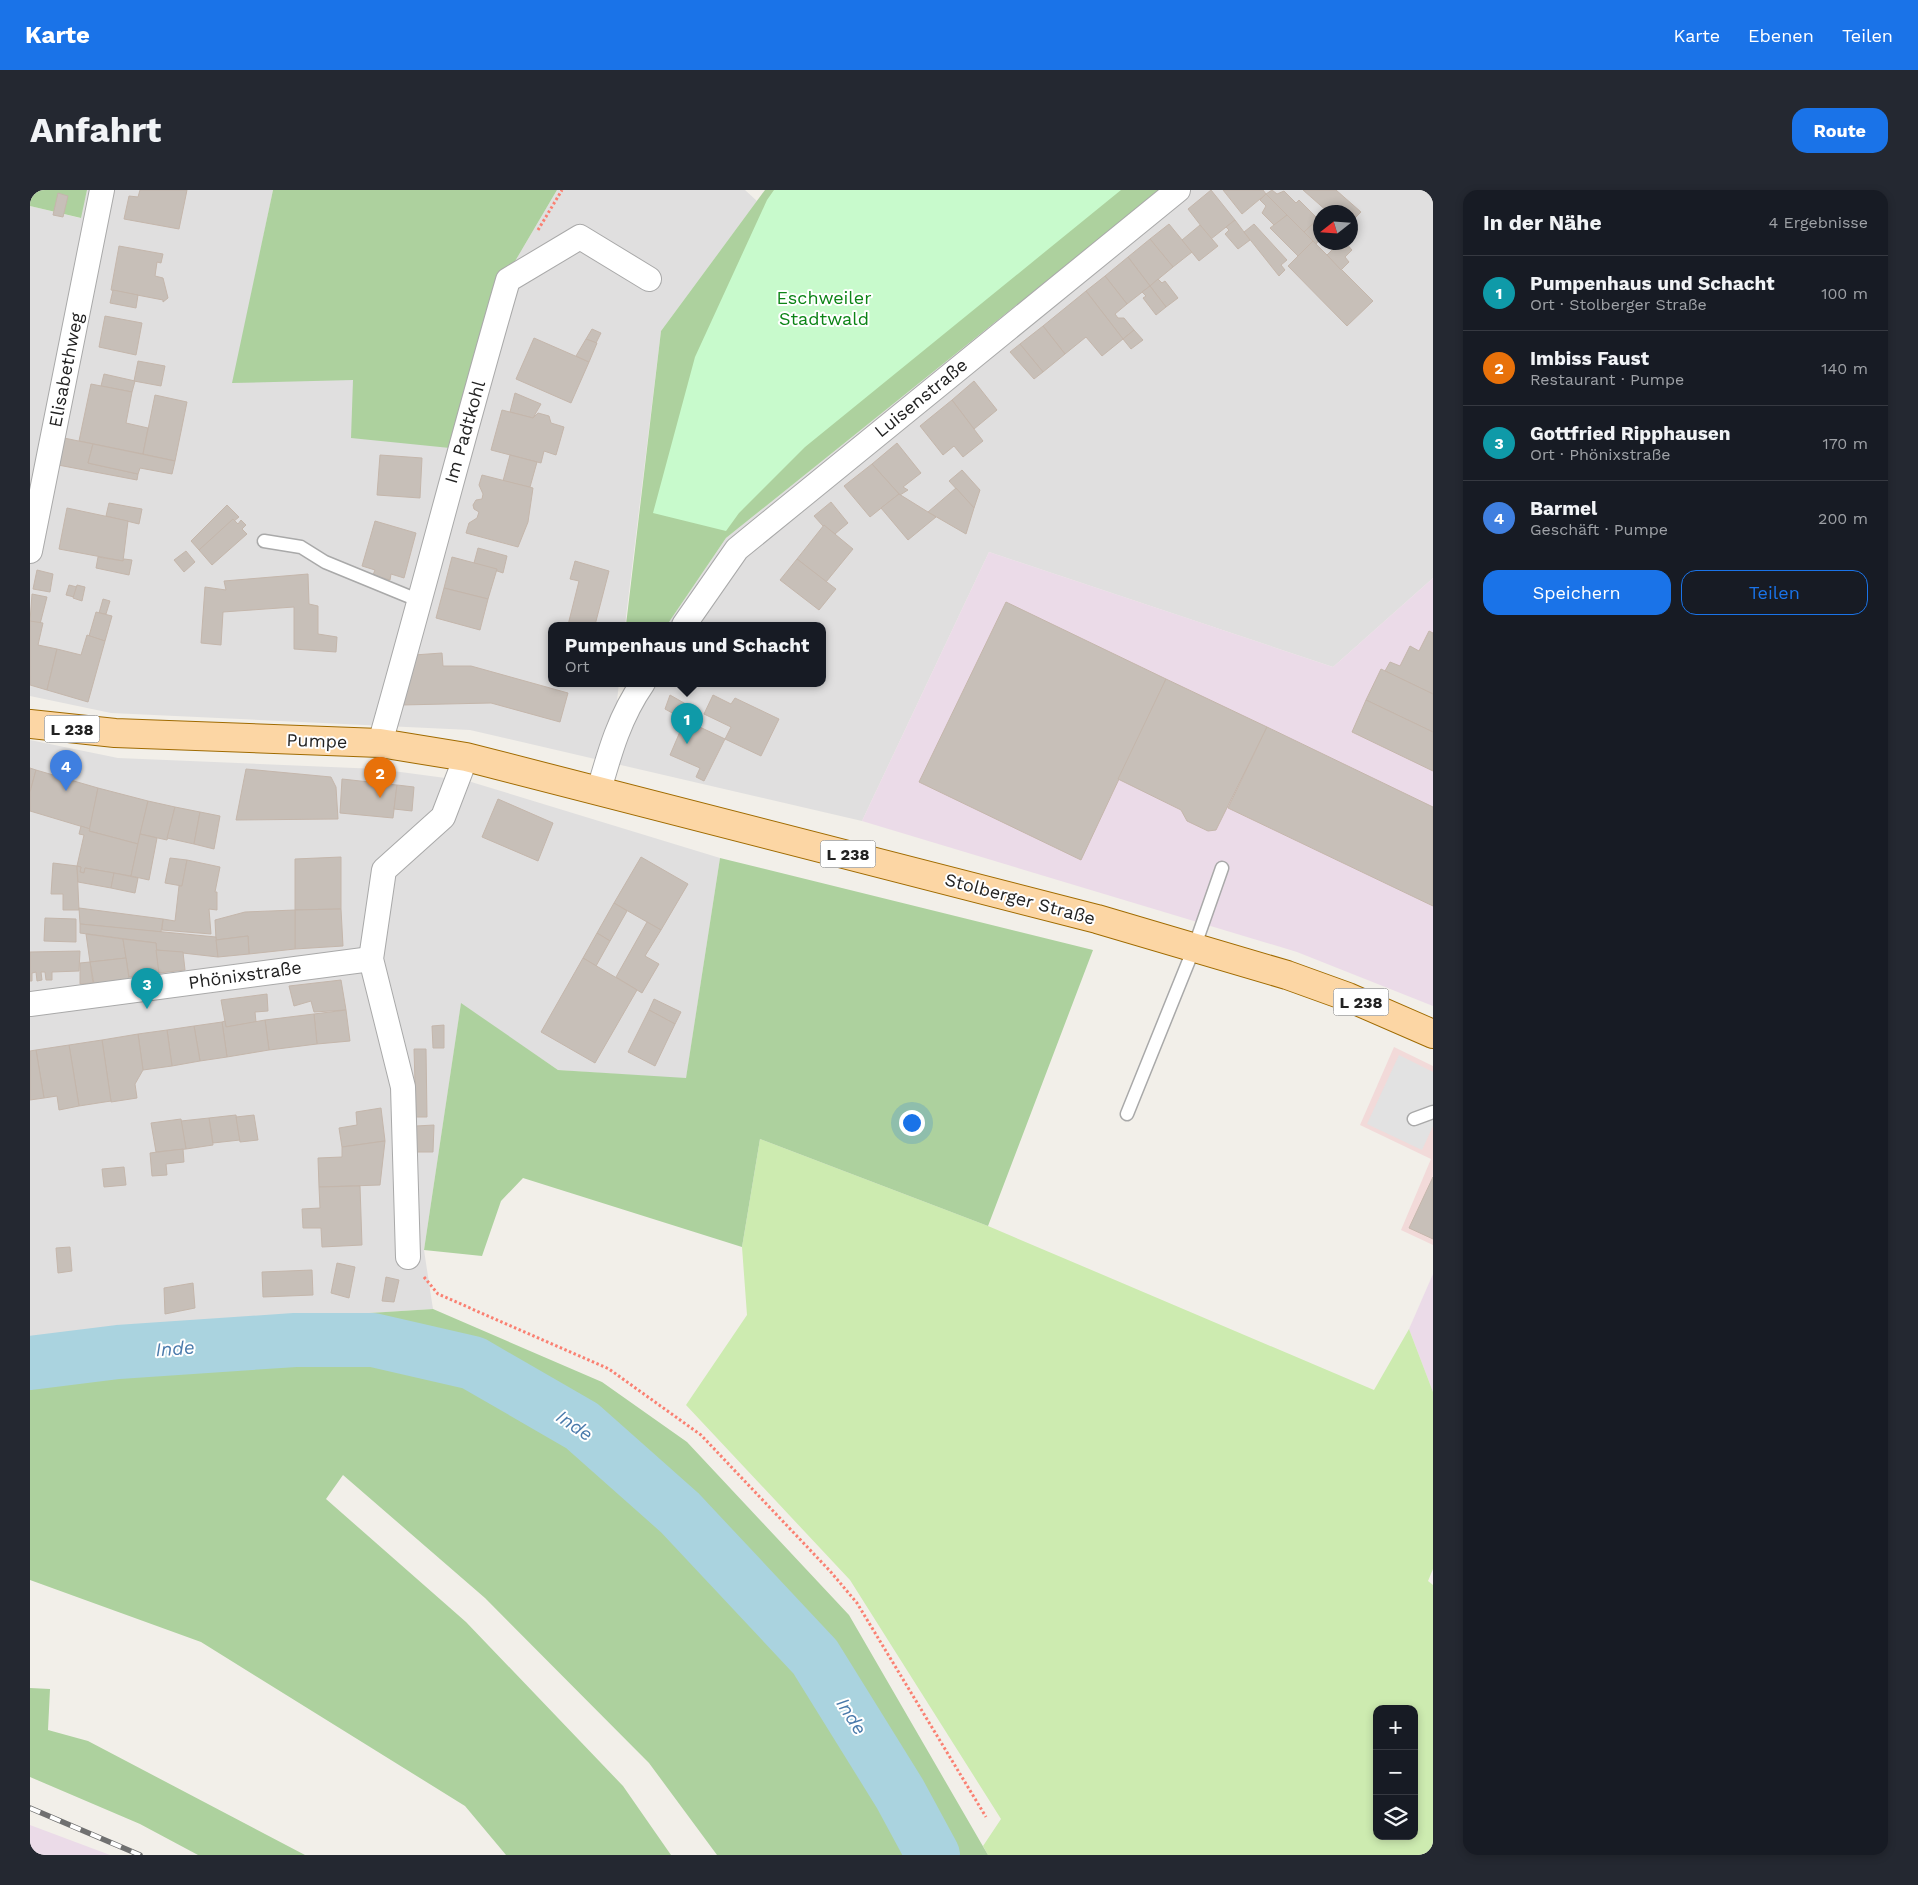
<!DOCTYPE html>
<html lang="de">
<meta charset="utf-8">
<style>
body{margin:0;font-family:"Work Sans",sans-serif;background:#242831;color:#f1f3f6}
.controls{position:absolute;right:15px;bottom:15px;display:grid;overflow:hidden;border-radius:10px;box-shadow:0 2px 8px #0003}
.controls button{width:45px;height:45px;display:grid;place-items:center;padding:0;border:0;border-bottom:1px solid #363941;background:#171b24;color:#f1f3f6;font:25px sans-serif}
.compass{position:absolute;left:1283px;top:15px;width:45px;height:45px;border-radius:50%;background:#171b24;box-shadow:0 2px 8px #0003;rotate:253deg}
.you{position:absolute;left:881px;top:932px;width:18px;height:18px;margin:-12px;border:4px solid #fff;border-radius:50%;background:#1a73e8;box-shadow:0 0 0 8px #1a73e833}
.badge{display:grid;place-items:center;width:32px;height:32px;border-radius:50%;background:#1a73e8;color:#fff;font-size:16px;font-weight:700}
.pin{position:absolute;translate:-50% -41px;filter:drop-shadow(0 1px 2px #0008)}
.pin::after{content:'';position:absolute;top:26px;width:18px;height:15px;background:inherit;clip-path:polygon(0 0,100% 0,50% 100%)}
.popup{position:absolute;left:518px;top:432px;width:278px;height:65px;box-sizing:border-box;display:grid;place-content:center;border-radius:10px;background:#171b24;filter:drop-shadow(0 1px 4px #0005);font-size:16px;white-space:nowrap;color:#9ea1a6}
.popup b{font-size:19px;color:#f1f3f6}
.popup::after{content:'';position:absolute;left:50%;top:100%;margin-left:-10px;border:10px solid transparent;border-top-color:#171b24}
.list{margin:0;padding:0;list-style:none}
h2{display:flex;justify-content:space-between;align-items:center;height:65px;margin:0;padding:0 20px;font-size:21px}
h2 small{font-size:16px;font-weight:400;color:#9ea1a6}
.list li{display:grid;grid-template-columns:32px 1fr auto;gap:15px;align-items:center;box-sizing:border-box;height:75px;padding:0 20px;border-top:1px solid #363941}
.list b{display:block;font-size:19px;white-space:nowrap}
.list p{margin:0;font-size:16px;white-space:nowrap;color:#9ea1a6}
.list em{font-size:16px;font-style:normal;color:#9ea1a6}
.actions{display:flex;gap:10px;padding:15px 20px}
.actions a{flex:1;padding:11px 0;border:1px solid #1a73e8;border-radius:15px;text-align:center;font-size:18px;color:#1a73e8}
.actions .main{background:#1a73e8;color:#fff}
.icon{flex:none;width:28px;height:28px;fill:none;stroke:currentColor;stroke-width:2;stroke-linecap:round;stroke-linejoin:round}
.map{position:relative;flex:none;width:1403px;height:1665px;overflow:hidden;border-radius:15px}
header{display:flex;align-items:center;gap:30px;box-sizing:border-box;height:70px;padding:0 25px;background:#1a73e8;color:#fff}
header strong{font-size:24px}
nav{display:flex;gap:28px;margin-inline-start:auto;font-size:18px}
.intro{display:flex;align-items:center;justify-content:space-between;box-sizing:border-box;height:120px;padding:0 30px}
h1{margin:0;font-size:35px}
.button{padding:12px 22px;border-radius:15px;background:#1a73e8;color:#fff;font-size:18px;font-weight:700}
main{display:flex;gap:30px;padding:0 30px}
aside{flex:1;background:#171b24;border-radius:15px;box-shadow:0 2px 8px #0003}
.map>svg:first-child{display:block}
.residential{fill:#e0dfdf;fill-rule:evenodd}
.commercial{fill:#f2dad9}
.industrial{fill:#ebdbe8}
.grass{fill:#cdebb0;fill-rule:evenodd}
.forest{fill:#add19e}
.park{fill:#c8facc}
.parking{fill:#e2e2e2}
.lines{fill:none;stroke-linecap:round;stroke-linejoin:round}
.river{stroke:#aad3df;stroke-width:54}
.building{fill:#c7bfb8;stroke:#c4b6ab}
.lane-casing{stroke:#a9a9a9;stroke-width:15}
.street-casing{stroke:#a9a9a9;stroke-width:26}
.primary-casing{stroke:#a06b00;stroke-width:30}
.path{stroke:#fa8072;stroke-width:3;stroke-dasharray:2.5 2.5;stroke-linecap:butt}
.lane{stroke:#fff;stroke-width:12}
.street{stroke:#fff;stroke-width:24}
.primary{stroke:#fcd6a4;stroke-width:28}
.rail-casing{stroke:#707070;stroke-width:5.5}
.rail{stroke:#fff;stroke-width:4;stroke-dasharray:11;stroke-linecap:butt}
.labels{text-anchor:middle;stroke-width:4;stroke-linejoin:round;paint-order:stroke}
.shield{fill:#fff;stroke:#646464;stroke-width:1}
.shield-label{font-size:16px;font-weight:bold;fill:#222}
.park-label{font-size:18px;fill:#0c8416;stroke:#fff}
.street-label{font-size:18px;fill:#222;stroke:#fff}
.water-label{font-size:19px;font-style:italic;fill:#4a7aab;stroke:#fff}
</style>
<header>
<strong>Karte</strong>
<nav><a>Karte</a><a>Ebenen</a><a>Teilen</a></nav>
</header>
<div class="intro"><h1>Anfahrt</h1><a class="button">Route</a></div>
<main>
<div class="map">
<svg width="1403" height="1665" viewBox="0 0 1403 1665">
<rect width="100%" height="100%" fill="#f2efe9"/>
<g class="residential">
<path d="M57,0h186l-40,193 271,-103 53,-90h188l12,11 -96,130 -36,294h-73v58h67l-2,18 12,-18h193v-58h-155l59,-87 434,-348h273v388l-100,89 -344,-115 -127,269 -392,-91 -359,-17 -81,-17v-490l50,12zM1290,22h30v30h-30z"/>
<path d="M0,550l88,18 260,11 90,12 252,77 -34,221 -128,-9 -97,-66 -37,246 9,59 -316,20 -87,13z"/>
</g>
<path class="commercial" d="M1364,857l39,19v179l-32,-15 30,-71 -71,-34z"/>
<g class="industrial">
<path d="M959,362l344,115 100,-89v428l-136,-54 -435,-131z"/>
<path d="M1403,1084v118l-24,-63z"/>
<path d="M0,1635l80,30h-80z"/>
</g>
<path class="grass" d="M730,949l228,87 386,164 35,-61 24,63v177l-5,12 5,4v270h-445l-5,-9 18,-27 -151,-239 -164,-175 61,-90 -5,-68zM1347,1519h37v127h-37z"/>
<g class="forest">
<path d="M0,0h57l-6,28 -51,-12z"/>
<path d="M243,0h284l-53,90 -54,168 -99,-10 2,-58 -121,3z"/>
<path d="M735,0h395l-434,348 -59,87h-41l35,-294z"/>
<path d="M690,668l373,92 -105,276 -228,-87 -18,108 -219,-69 -22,23 -19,55 -58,-6 37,-247 97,67 128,8z"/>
<path d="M403,1119l169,73 85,60 162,173 139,240h-271l-68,-92 -164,-165 -142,-123 -17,24 140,123 157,164 48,69h-165l-41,-49 -264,-164 -171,-62v-238l87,-13z"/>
<path d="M0,1498l20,1 -2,41 40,11 217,114h-107l-58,-31 -110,-47z"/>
</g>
<path class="park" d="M744,0h347l-316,257 -66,66 -13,18 -73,-18 42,-156 72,-157z"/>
<path class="parking" d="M1369,865l34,17v54l-11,24 -55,-26z"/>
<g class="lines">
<path class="river" d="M0,1173l88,-11 177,-12h78l100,23 109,63 98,87 135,144 85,137 33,61"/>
</g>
<g class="building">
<path d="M110,0h47l-8,39 -55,-10 5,-23 9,1z"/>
<path d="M1181,0l24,30 -24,19 -23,-30z"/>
<path d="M1193,0h40l3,4 -24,20z"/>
<path d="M1242,0l5,4 7,-3 12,12 3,-3 19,19 -14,13 -38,-38z"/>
<path d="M1273,0h33l25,22 -11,11v-11h-22z"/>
<path d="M28,3l10,3 -5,21 -10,-2z"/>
<path d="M1236,4l21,21 -12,11 -13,-13 4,-7 -6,-6z"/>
<path d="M1257,25l26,26 -15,15 -28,-28z"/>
<path d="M1288,29l2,3v17l-4,5 -12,-12z"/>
<path d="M1205,30l15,20 -12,9 -13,-15 4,-4 -3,-3z"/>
<path d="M1139,34l23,28 -19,15 -23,-28z"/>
<path d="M1224,34l33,36 -6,5 4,5 -6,6 -35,-44z"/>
<path d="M1170,35l18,21 -19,15 -17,-21z"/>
<path d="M1120,49l23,28 -23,19 -22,-29z"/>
<path d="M1283,51l60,60 -26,25 -59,-60z"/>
<path d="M1310,52h5l7,8 -7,7 4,5 -8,8 -14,-15z"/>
<path d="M89,56l44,8 -2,9 -4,-1 -2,14 8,2 5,20 -5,4v-2l-52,-10z"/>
<path d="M1098,67l22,29 -23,18 -22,-28z"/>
<path d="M1075,86l22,28 -12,10 3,4h6l10,12 -11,9 -37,-48z"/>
<path d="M1128,89l4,4 3,-2 13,17 -12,9 -16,-21z"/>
<path d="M1120,96l16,21 -10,8 -13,-17 3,-2 -4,-4z"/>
<path d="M83,100l25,5 -2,13 -26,-5z"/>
<path d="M1056,101l37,48 -21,17 -16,-19 -21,17 -22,-28z"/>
<path d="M75,126l37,7 -6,32 -37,-8z"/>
<path d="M1013,136l22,28 -22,18 -23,-28z"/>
<path d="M562,139l9,4 -5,10 -10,-4z"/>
<path d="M1104,140l9,10 -12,9 -8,-10z"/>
<path d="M504,148l55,24 -18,41 -55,-24z"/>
<path d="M556,149l11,4 -8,19 -13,-6z"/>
<path d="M990,154l23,28 -9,7 -24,-27z"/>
<path d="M108,171l27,5 -4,20 -27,-5z"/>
<path d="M74,184l31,7 -3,11 -31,-6z"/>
<path d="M944,191l23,29 -23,19 -22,-29z"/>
<path d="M61,194l41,8 -6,31 22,5 -5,26 -64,-13z"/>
<path d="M485,203l26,11 -8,14 -23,-6z"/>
<path d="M125,205l32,7 -12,59 -32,-7z"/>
<path d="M922,210l31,41 -20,16 -9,-11 -11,9 -23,-29z"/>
<path d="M472,220l31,8 5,-5 11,3 2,7 13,4 -8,28 -12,-4 -3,12 -50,-13z"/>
<path d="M34,248l29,6 -5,19 50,11 -1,6 -79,-15z"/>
<path d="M867,253l24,30 -18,14 5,3 -8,5 -28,-31z"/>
<path d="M63,254l82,17 -3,13 -32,-6 -2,6 -50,-11z"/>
<path d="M350,265l42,3 -2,40 -43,-3z"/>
<path d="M480,265l27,7 -7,25 -27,-6z"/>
<path d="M842,274l27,30 -29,23 -26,-31z"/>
<path d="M932,280l18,20 -6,18 -25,-27z"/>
<path d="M452,285l51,13 -5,34 -10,25 -52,-14 3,-10 8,-5 2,-6 -5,-3 -1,-4 3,-5 6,-1 1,-5 -4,-9z"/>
<path d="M926,298l18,20 -8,26 -38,-22z"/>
<path d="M869,304l37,23 -28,23 -27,-32z"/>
<path d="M801,312l17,21 -13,11 -12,-8 -9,-10z"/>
<path d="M79,313l33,6 -3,15 -33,-8z"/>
<path d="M197,315l12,12 -40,33 -8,-9z"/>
<path d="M37,318l61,13 -5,40 -64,-12z"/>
<path d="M203,329l5,5 3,-4 5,5 -4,4 5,5 -35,31 -13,-15z"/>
<path d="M345,331l41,12 -12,45 -13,-4 -1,6 -17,-5 2,-5 -13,-4z"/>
<path d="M794,335l29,24 -27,33 -29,-23z"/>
<path d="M448,358l29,8 -4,17 -29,-10z"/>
<path d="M156,361l9,11 -11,10 -10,-12z"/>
<path d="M68,367l25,4 1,-2 8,1 -3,15 -33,-7z"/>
<path d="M422,367l45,12 -9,30 -44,-11z"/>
<path d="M767,369l39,30 -17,21 -39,-30z"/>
<path d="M545,371l34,10 -14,54h-27l11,-44 -9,-2z"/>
<path d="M7,380l16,4 -3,18 -17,-3z"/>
<path d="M278,384l1,30 9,2v28l19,3 -1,15 -42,-3v-42l-71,5 -2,33 -20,-2 4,-56 21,3 -2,-9z"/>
<path d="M39,395l8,2 -3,10 -8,-2z"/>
<path d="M47,395l8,2 -3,14 -9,-3z"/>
<path d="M414,398l44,11 -8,31 -44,-12z"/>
<path d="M2,404l15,3 -7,27 -10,-3z"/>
<path d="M73,409l7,2 -4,13 -7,-1z"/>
<path d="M976,412l160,77 -85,181 -162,-78z"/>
<path d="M66,422l16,4 -7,25 -16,-5z"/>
<path d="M0,431l13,2 -5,22 19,4 -10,41 -17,-5z"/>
<path d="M1399,441l4,2v61l-48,-23 5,-9 10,4 10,-20 9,5z"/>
<path d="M57,445l18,6 -17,61 -41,-12 10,-41 24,6z"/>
<path d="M412,463l1,13h28l97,27 -8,29 -69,-19 -90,2 13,-50z"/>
<path d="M1351,479l52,25v38l-67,-32z"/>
<path d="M1136,489l101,48 -51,103 -8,1 -21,-10 -6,-11 -63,-31z"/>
<path d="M640,505l21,12 -6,13 -20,-11z"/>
<path d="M683,505l18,9 4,-6 44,21 -18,37 -36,-17 6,-12 -27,-13z"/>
<path d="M1336,510l67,32v39l-81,-39z"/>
<path d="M655,530l40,19 -21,42 -8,-4 4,-9 -30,-13z"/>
<path d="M1237,537l166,80v99l-205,-98z"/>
<path d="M0,578l6,2 -6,22z"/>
<path d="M216,579l85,8 5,10 2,32 -102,1z"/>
<path d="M6,580l62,18 -8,41 -60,-18v-19z"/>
<path d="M312,589l55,6 -4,33 -53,-5z"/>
<path d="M367,595l17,2 -2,24 -18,-2z"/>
<path d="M68,598l50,13 -10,43 -49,-13z"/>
<path d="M468,609l55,24 -15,38 -56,-24z"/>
<path d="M118,611l27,6 -8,33 -27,-6z"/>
<path d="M145,617l25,5 -6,32 -27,-6z"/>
<path d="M170,622l20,4 -6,33 -20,-5z"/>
<path d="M51,636l9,3 -1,2 49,13 -7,32 -46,-8 -1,5 -4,-1 1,-5 -4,-1 7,-31 -5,-1z"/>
<path d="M110,644l17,4 -8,42 -18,-4z"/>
<path d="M311,667v52l-46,1v-51z"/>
<path d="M611,667l47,27 -27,46 -47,-27z"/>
<path d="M140,668l17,2 -5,26 -17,-3z"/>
<path d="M157,670l33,7 -5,25h2v18l-8,-1 2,25 -49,-4 1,-11 12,2 4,-35h3z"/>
<path d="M23,673l24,3 2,44h-16v-16h-12z"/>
<path d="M47,676l4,1 -1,5 4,1 1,-5 29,5 -3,15 -33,-6z"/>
<path d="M84,683l24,5 -3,15 -24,-5z"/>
<path d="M584,713l13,8 -17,30 -13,-8z"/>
<path d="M49,718l84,11 -2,13 -81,-8z"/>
<path d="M311,719l2,37 -48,3v-39z"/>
<path d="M265,720v39l-46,5 -1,-18 -32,4 -1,-20 30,-8z"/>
<path d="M15,728l31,1v23l-32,-1z"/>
<path d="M617,732l14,8 -16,26 14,8 -17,29 -26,-16z"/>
<path d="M50,734l136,13 2,20 -62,-7v-7l-76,-10z"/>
<path d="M567,743l13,8 -14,25 -13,-8z"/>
<path d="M56,744l37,5 3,19 -36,4z"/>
<path d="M218,746l1,18 -31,3 -2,-17z"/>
<path d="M93,749l33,4 3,30 -30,4z"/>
<path d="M126,760l27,2 2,18 -26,3z"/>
<path d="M50,761l-1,20 -27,1v8h-6l-1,-8h-4l1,8 -5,1 -1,-9 -4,1v8h-2v-29z"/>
<path d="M96,768l3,21 -35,5 -4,-22z"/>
<path d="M553,768l54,32 -42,73 -54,-31z"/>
<path d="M60,772l3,21 -13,1v-21z"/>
<path d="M311,790l5,30 -32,2 -3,-11 -17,5 -5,-20z"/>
<path d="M237,804l1,17 -13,1 1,10 -30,5 -5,-27z"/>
<path d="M624,809l27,13 -6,12 -26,-14z"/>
<path d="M316,820l4,31 -33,3 -3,-30z"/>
<path d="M619,820l26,14 -20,42 -27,-14z"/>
<path d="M284,824l3,30 -48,6 -4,-30z"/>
<path d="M235,830l4,30 -42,7 -5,-35 3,-1 1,6z"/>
<path d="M192,832l5,35 -27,4 -6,-35z"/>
<path d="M414,835v23h-11l-1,-22z"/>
<path d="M164,836l6,35 -28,5 -5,-36z"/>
<path d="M137,840l5,36 -29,4 -5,-36z"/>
<path d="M108,844l5,36 -8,14 2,14 -26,4 -9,-62z"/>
<path d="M72,850l9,61 -32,5 -10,-61z"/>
<path d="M39,855l10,61 -20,4 -2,-14 -13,2 -8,-48z"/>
<path d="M384,859h12l1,68h-11z"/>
<path d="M6,860l8,48 -14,2v-49z"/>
<path d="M351,918l4,33 -43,6 -3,-19 18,-3 -1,-13z"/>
<path d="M206,925l4,25 -27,3 -4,-25z"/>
<path d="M224,925l4,25 -18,2 -4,-25z"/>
<path d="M179,928l4,27 -27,4 -5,-28z"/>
<path d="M151,929l5,30 -30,3 -5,-29z"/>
<path d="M404,935l-1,27h-17v-26z"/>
<path d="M355,951l-5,44 -61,2 -1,-29 24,-1v-10z"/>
<path d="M153,959l1,13 -18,2 1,11 -15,1 -2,-23z"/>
<path d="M94,977l2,18 -22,2 -2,-18z"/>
<path d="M1403,987v62l-24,-11z"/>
<path d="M330,996l2,59 -40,2 -1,-19h-18l-1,-19 18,-1 -1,-21z"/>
<path d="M40,1057l2,24 -14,2 -2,-25z"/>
<path d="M307,1073l18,4 -6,31 -18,-5z"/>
<path d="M282,1080l1,25 -50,2 -1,-25z"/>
<path d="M356,1087l13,3 -5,22 -12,-1z"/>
<path d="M163,1093l2,25 -30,6 -1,-26z"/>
</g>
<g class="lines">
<defs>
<g id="lane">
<path d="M234,351l37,6 24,15 95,39"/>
<path d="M1097,924l67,-166 28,-80"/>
<path d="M1384,929l19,-7"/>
</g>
<g id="street">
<path d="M0,361l72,-361"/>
<path d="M654,435l53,-76 441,-359"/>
<path d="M350,553c44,-154 83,-309 128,-463l72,-43 69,42"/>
<path d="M569,600c11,-39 21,-74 44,-107"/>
<path d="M0,814l341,-45"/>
<path d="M378,1067l-5,-170 -32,-128 13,-89 59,-53 23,-60"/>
</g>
<path id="primary" d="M0,534l85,9 265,10 86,14 631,162 190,56 61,22 85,37"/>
</defs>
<use href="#lane" class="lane-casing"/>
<use href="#street" class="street-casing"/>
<use href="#primary" class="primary-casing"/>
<g class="path">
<path d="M508,40l24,-40"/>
<path d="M394,1087l14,17 171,75 92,66 129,136 27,32 129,214"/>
</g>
<use href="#lane" class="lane"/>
<use href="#street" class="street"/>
<use href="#primary" class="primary"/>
<defs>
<path id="rail" d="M0,1618l110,47"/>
</defs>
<use href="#rail" class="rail-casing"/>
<use href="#rail" class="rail"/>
</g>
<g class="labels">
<g class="shield">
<rect x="14.5" y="525.5" width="55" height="27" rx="4"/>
<rect x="790.5" y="650.5" width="55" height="27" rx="4"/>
<rect x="1303.5" y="798.5" width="55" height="27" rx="4"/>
</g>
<g class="shield-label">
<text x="42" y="545">L 238</text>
<text x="818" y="670">L 238</text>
<text x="1331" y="818">L 238</text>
</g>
<g class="park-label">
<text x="794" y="114">Eschweiler<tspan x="794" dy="21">Stadtwald</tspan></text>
</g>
<g class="street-label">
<text transform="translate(36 180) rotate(-79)" y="6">Elisabethweg</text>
<text transform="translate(891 208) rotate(-39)" y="6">Luisenstraße</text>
<text transform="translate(435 242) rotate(-74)" y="6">Im Padtkohl</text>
<text transform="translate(287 551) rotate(2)" y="6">Pumpe</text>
<text transform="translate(990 709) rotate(15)" y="6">Stolberger Straße</text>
<text transform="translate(215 785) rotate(-8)" y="6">Phönixstraße</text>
</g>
<g class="water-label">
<text transform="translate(145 1158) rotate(-4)" y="7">Inde</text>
<text transform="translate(545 1235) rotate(34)" y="7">Inde</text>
<text transform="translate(822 1526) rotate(58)" y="7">Inde</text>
</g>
</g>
</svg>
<div class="controls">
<button>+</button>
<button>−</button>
<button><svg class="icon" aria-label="layers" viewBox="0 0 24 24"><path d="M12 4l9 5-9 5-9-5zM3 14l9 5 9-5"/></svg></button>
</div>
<svg class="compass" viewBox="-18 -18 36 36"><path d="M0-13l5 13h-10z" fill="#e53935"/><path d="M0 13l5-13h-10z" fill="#9ea1a6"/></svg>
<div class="you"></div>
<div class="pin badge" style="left:657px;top:554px;background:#0f9aa8">1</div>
<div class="popup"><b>Pumpenhaus und Schacht</b>Ort</div>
<div class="pin badge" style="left:350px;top:608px;background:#e8710a">2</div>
<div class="pin badge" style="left:117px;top:819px;background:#0f9aa8">3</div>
<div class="pin badge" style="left:36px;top:601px;background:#3f7fe0">4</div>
</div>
<aside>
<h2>In der Nähe<small>4 Ergebnisse</small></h2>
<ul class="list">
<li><span class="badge" style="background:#0f9aa8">1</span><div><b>Pumpenhaus und Schacht</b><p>Ort · Stolberger Straße</p></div><em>100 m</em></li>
<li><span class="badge" style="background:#e8710a">2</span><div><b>Imbiss Faust</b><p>Restaurant · Pumpe</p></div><em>140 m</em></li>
<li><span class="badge" style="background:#0f9aa8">3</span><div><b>Gottfried Ripphausen</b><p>Ort · Phönixstraße</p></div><em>170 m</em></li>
<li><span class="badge" style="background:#3f7fe0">4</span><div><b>Barmel</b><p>Geschäft · Pumpe</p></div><em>200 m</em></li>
</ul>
<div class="actions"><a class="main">Speichern</a><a>Teilen</a></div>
</aside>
</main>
